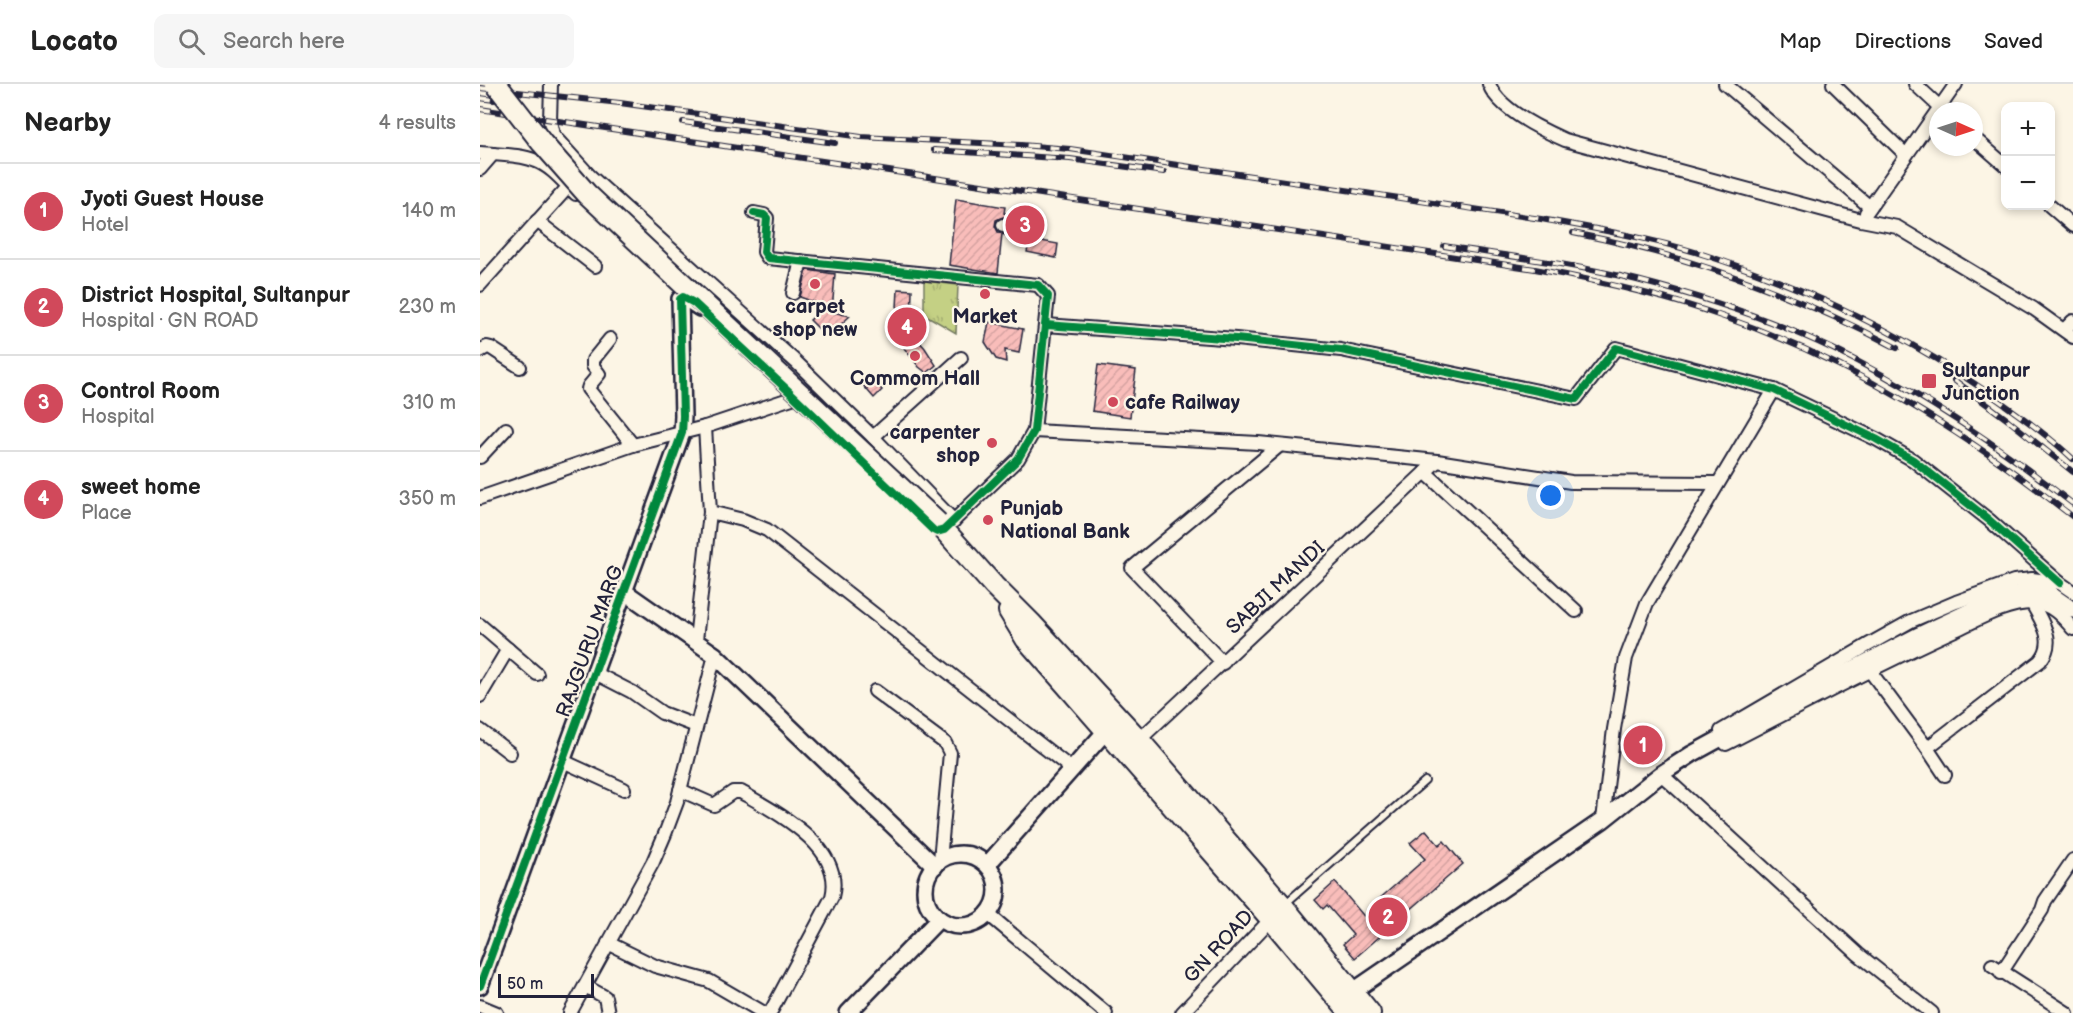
<!DOCTYPE html>
<meta charset="utf-8">
<style>
body{margin:0;font-family:"Balsamiq Sans",sans-serif;background:#f6f6f6;color:#222}
.controls{position:absolute;right:18px;top:18px;display:grid;overflow:hidden;border-radius:12px;box-shadow:0 3px 9px #0003}
.controls button{width:54px;height:54px;display:grid;place-items:center;padding:0;border:0;border-bottom:2px solid #e0e0e0;background:#fff;color:#222;font:30px sans-serif}
.compass{position:absolute;left:1449px;top:18px;width:54px;height:54px;border-radius:50%;background:#fff;box-shadow:0 3px 9px #0003;rotate:93deg}
.scale{position:absolute;left:18px;bottom:15px;width:96px;box-sizing:border-box;padding-left:6px;border:3px solid #22223b;border-top:0;font-size:16px;line-height:21px;white-space:nowrap;color:#22223b;-webkit-text-stroke:4px #fcf5e5;paint-order:stroke}
.you{position:absolute;left:1071px;top:412px;width:21px;height:21px;margin:-15px;border:4px solid #fff;border-radius:50%;background:#1a73e8;box-shadow:0 0 0 9px #1a73e833}
.badge{display:grid;place-items:center;width:39px;height:39px;border-radius:50%;background:#d1495b;color:#fff;font-size:20px;font-weight:700}
.pin{position:absolute;translate:-50% -50%;border:3px solid #fff;box-shadow:0 2px 6px #0006}
.list{margin:0;padding:0;list-style:none}
h2{display:flex;justify-content:space-between;align-items:center;height:78px;margin:0;padding:0 24px;font-size:26px}
h2 small{font-size:20px;font-weight:400;color:#767676}
.list li{display:grid;grid-template-columns:39px 1fr auto;gap:18px;align-items:center;box-sizing:border-box;height:96px;padding:0 24px;border-top:2px solid #e0e0e0}
.list b{display:block;font-size:22px;white-space:nowrap}
.list p{margin:0;font-size:20px;white-space:nowrap;color:#767676}
.list em{font-size:20px;font-style:normal;color:#767676}
.icon{flex:none;width:33px;height:33px;fill:none;stroke:currentColor;stroke-width:2;stroke-linecap:round;stroke-linejoin:round}
.map{position:relative;flex:none;width:1593px;height:929px;overflow:hidden}
header{display:flex;align-items:center;gap:36px;box-sizing:border-box;height:84px;padding:0 30px;background:#fff;border-bottom:2px solid #e0e0e0}
header strong{font-size:28px}
nav{display:flex;gap:33px;margin-inline-start:auto;font-size:21px}
.search{width:420px;height:54px;background:#f6f6f6;display:flex;align-items:center;gap:15px;box-sizing:border-box;padding:0 21px;border-radius:12px;color:#767676;font-size:22px}
main{display:flex}
aside{flex:1;background:#fff}
.map>svg:first-child{display:block}
.grass{fill:url(#grass-tufts);stroke:#737960;stroke-width:1.5}
.building{fill:url(#building-hatch);stroke:#22223b;stroke-width:1.5;fill-rule:evenodd}
.lines{fill:none;stroke-linecap:round;stroke-linejoin:round}
.service-casing{stroke:#22223b;stroke-width:10}
.minor-casing{stroke:#22223b;stroke-width:16}
.tertiary-casing{stroke:#22223b;stroke-width:20}
.primary-casing{stroke:#22223b;stroke-width:24}
.service{stroke:#fcf5e5;stroke-width:6}
.minor{stroke:#fcf5e5;stroke-width:12}
.tertiary{stroke:#fcf5e5;stroke-width:15}
.primary{stroke:#fcf5e5;stroke-width:20}
.rail-casing{stroke:#22223b;stroke-width:6}
.rail{stroke:#fcf5e5;stroke-width:4;stroke-dasharray:11;stroke-linecap:butt}
.primary-bridge-casing{stroke:#22223b;stroke-width:24;stroke-linecap:butt}
.primary-bridge{stroke:#fcf5e5;stroke-width:20}
.cycleway-casing{stroke:#fcf5e5;stroke-width:11}
.cycleway{stroke:#00873e;stroke-width:8}
.poi-dot{fill:#d1495b;stroke:#fcf5e5;stroke-width:2}
.labels{text-anchor:middle;stroke-width:4.5;stroke-linejoin:round;paint-order:stroke}
.poi-label{font-size:20px;font-weight:bold;fill:#22223b;stroke:#fcf5e5}
.street-label{font-size:20px;fill:#22223b;stroke:#fcf5e5}
</style>
<header>
<strong>Locato</strong>
<div class="search"><svg class="icon" aria-label="search" viewBox="0 0 24 24"><circle cx="10" cy="10" r="6"/><path d="M15 15l6 6"/></svg>Search here</div>
<nav><a>Map</a><a>Directions</a><a>Saved</a></nav>
</header>
<main>
<aside>
<h2>Nearby<small>4 results</small></h2>
<ul class="list">
<li><span class="badge">1</span><div><b>Jyoti Guest House</b><p>Hotel</p></div><em>140 m</em></li>
<li><span class="badge">2</span><div><b>District Hospital, Sultanpur</b><p>Hospital · GN ROAD</p></div><em>230 m</em></li>
<li><span class="badge">3</span><div><b>Control Room</b><p>Hospital</p></div><em>310 m</em></li>
<li><span class="badge">4</span><div><b>sweet home</b><p>Place</p></div><em>350 m</em></li>
</ul>
</aside>
<div class="map">
<svg width="1593" height="929" viewBox="0 0 1593 929">
<defs>
<pattern id="grass-tufts" width="24" height="20" patternUnits="userSpaceOnUse" patternTransform="scale(1.5)"><rect width="24" height="20" fill="#c4d084"/><path d="M3 7l-1-3M5 7V3M7 7l1-3M15 17l-1-3M17 17v-4M19 17l1-3" fill="none" stroke="#a8b273"/></pattern>
<pattern id="building-hatch" width="6" height="6" patternUnits="userSpaceOnUse" patternTransform="scale(1.5)"><rect width="6" height="6" fill="#f9bdba"/><path d="M-1 1l2-2M0 6l6-6M5 7l2-2" fill="none" stroke="#d5a2a1"/></pattern>
</defs>
<rect width="100%" height="100%" fill="#fcf5e5"/>
<filter id="ink" filterUnits="userSpaceOnUse"><feTurbulence type="fractalNoise" baseFrequency=".0167" numOctaves="2"/><feDisplacementMap in="SourceGraphic" scale="12" xChannelSelector="R" yChannelSelector="G"/><feConvolveMatrix kernelMatrix="1 2 1 2 8 2 1 2 1" color-interpolation-filters="sRGB"/></filter>
<g filter="url(#ink)">
<path class="grass" d="M444,197l34,4 -2,48 -32,-19z"/>
<g class="building">
<path d="M476,115l49,8 -1,6 14,2 -3,23 -13,-4 -4,39 -49,-8zM523,133l7,1 3,6 -1,6 -6,3 -8,-1 -3,-6 1,-6z"/>
<path d="M550,155l28,5 -2,14 -29,-6z"/>
<path d="M327,186l28,4 -3,38 18,4 -23,21 -17,-17 15,-14 -25,-9z"/>
<path d="M418,205l14,1 -1,33h5l-5,14 -14,-7 11,-20 -11,-2z"/>
<path d="M509,238l34,7 -4,24 -14,-3 1,12 -10,-3 -11,-17z"/>
<path d="M437,255l8,9 11,17 -9,8 -8,-6 -15,-19z"/>
<path d="M618,281l38,5 -6,47 -38,-6z"/>
<path d="M390,293l12,13 -8,8 -12,-14z"/>
<path d="M946,746l13,15 5,-4 19,23 -108,94 -12,-14 10,-9 -26,-30 -4,4 -8,-9 20,-18 33,39 16,-13 -7,-7 48,-42 -15,-16z"/>
</g>
<g class="lines">
<defs>
<path id="service" d="M806,819l139,-122"/>
<g id="minor">
<path d="M71,0l-1,37 3,14 37,41 206,186 77,75 81,84"/>
<path d="M1009,0c9,25 53,46 76,56l296,80 36,7 137,82 39,28"/>
<path d="M1245,0l145,123"/>
<path d="M1353,0l73,71"/>
<path d="M1435,0l29,27"/>
<path d="M1494,54l32,28"/>
<path d="M0,69c18,2 40,1 56,8 16,6 28,22 40,33"/>
<path d="M0,85l13,-15"/>
<path d="M1570,122l23,20"/>
<path d="M274,129l10,2 3,3 -3,34 4,6 270,27 10,11 -14,135 -16,28 -74,71"/>
<path d="M1386,129l90,-129"/>
<path d="M57,137l58,45"/>
<path d="M523,141h2"/>
<path d="M0,201l88,-98"/>
<path d="M313,209l8,-32"/>
<path d="M566,241l190,14 105,11 235,49 40,-51 158,42 102,49 37,21 76,60 71,63"/>
<path d="M1584,246l9,-9"/>
<path d="M130,255l-17,21v6l6,8 -10,12 -1,3 45,56"/>
<path d="M0,267l7,-4 4,1 29,19"/>
<path d="M554,347l224,12 179,18 134,21 146,1"/>
<path d="M393,353l88,-79"/>
<path d="M0,373l26,-28"/>
<path d="M945,388l151,139"/>
<path d="M0,414l153,-53 72,-18 90,-30"/>
<path d="M230,428l33,8 24,10 306,240"/>
<path d="M0,541l57,49"/>
<path d="M216,556l14,-128 -5,-85"/>
<path d="M743,579l-91,-95 147,-122"/>
<path d="M1390,587l57,77 113,-87c17,-20 2,-38 -8,-58"/>
<path d="M115,589l37,19 30,21 34,13"/>
<path d="M395,607l70,52 5,10 -10,107"/>
<path d="M0,612l28,-47"/>
<path d="M0,646l30,23"/>
<path d="M1241,647l147,-86 43,-24 45,-19 58,-21 18,-2 28,4 13,9"/>
<path d="M659,656l298,-279"/>
<path d="M1246,660c76,-39 151,-79 229,-114 24,-11 51,-27 77,-27 18,-1 31,14 41,26"/>
<path d="M1447,664l18,27"/>
<path d="M83,677l61,28"/>
<path d="M1181,690l197,180 74,59"/>
<path d="M200,706l34,15 19,-13h8c36,21 104,55 91,105l-62,116"/>
<path d="M1123,736l11,-91 12,-71 21,-55 127,-213"/>
<path d="M508,830l118,99"/>
<path d="M128,859l47,23 54,15 55,32"/>
<path d="M1512,881l75,48"/>
<path d="M1521,889l41,-63 3,-9 28,-41"/>
<path d="M105,902l20,11 3,16"/>
<path d="M0,922l17,7"/>
<path d="M90,929l83,-151 12,-28 12,-32 38,-147"/>
<path d="M702,929l92,-97"/>
</g>
<g id="tertiary">
<path d="M145,508l90,63 220,211"/>
<circle cx="481" cy="806" r="36"/>
<path d="M507,781l126,-142"/>
<path d="M0,902l202,-553 1,-17 -3,-117 3,-2 17,11"/>
<path d="M872,908l251,-172 58,-46 31,-20 53,-29 174,-90 66,-31 20,-8 24,-5 18,1 26,18"/>
<path d="M368,929l91,-94"/>
</g>
<g id="primary">
<path d="M458,439l56,63 37,37 108,117 144,166 87,107"/>
<path d="M529,527l17,28 245,280 79,94"/>
</g>
</defs>
<use href="#service" class="service-casing"/>
<use href="#minor" class="minor-casing"/>
<use href="#tertiary" class="tertiary-casing"/>
<use href="#primary" class="primary-casing"/>
<use href="#service" class="service"/>
<use href="#minor" class="minor"/>
<use href="#tertiary" class="tertiary"/>
<use href="#primary" class="primary"/>
<defs>
<g id="rail">
<path d="M0,4l140,15 241,34 160,8 49,4 471,70c61,11 123,21 182,42 93,31 183,75 264,131 29,21 60,42 86,67"/>
<path d="M0,14l14,2"/>
<path d="M0,25l1055,160c64,12 128,26 189,48 129,44 243,117 349,200"/>
<path d="M203,38l152,21"/>
<path d="M454,66l136,9 94,13"/>
<path d="M1093,149c114,22 222,61 324,115"/>
<path d="M964,162c64,10 130,18 193,34 66,17 134,39 196,69 86,42 165,96 240,155"/>
<path d="M1474,296l54,40 65,52"/>
</g>
</defs>
<use href="#rail" class="rail-casing"/>
<use href="#rail" class="rail"/>
<defs>
<path id="primary-bridge" d="M16,0l46,59 45,51 351,329"/>
</defs>
<use href="#primary-bridge" class="primary-bridge-casing"/>
<use href="#primary-bridge" class="primary-bridge"/>
<defs>
<g id="cycleway">
<path d="M566,241l190,14 105,11 235,49 40,-51 158,42 102,49 37,21 76,60 71,63"/>
<path d="M0,902l202,-553 1,-17 -3,-117 3,-2 11,6 101,94 138,133 4,2 7,-2 74,-71 16,-28 14,-135 -10,-11 -270,-27 -4,-6 3,-34 -3,-3 -10,-2"/>
</g>
</defs>
<use href="#cycleway" class="cycleway-casing"/>
<use href="#cycleway" class="cycleway"/>
</g>
</g>
<g class="poi-dot">
<circle cx="335" cy="200" r="6"/>
<circle cx="505" cy="210" r="6"/>
<circle cx="435" cy="272" r="6"/>
<rect x="1441" y="289" width="16" height="16" rx="3"/>
<circle cx="633" cy="318" r="6"/>
<circle cx="512" cy="359" r="6"/>
<circle cx="508" cy="436" r="6"/>
</g>
<g class="labels">
<g class="poi-label">
<text x="335" y="229">carpet<tspan x="335" dy="23">shop new</tspan></text>
<text x="505" y="239">Market</text>
<text x="1462" y="293" text-anchor="start">Sultanpur<tspan x="1462" dy="23">Junction</tspan></text>
<text x="435" y="301">Commom Hall</text>
<text x="645" y="325" text-anchor="start">cafe Railway</text>
<text x="500" y="355" text-anchor="end">carpenter<tspan x="500" dy="23">shop</tspan></text>
<text x="520" y="431" text-anchor="start">Punjab<tspan x="520" dy="23">National Bank</tspan></text>
</g>
<g class="street-label">
<text transform="translate(795 503) rotate(-43)" y="7">SABJI MANDI</text>
<text transform="translate(109 557) rotate(-70)" y="7">RAJGURU MARG</text>
<text transform="translate(738 862) rotate(-47)" y="7">GN ROAD</text>
</g>
</g>
</svg>
<div class="controls">
<button>+</button>
<button>−</button>
</div>
<svg class="compass" viewBox="-18 -18 36 36"><path d="M0-13l5 13h-10z" fill="#e53935"/><path d="M0 13l5-13h-10z" fill="#767676"/></svg>
<div class="scale">50 m</div>
<div class="you"></div>
<div class="pin badge" style="left:1163px;top:661px">1</div>
<div class="pin badge" style="left:908px;top:833px">2</div>
<div class="pin badge" style="left:545px;top:141px">3</div>
<div class="pin badge" style="left:427px;top:243px">4</div>
</div>
</main>
